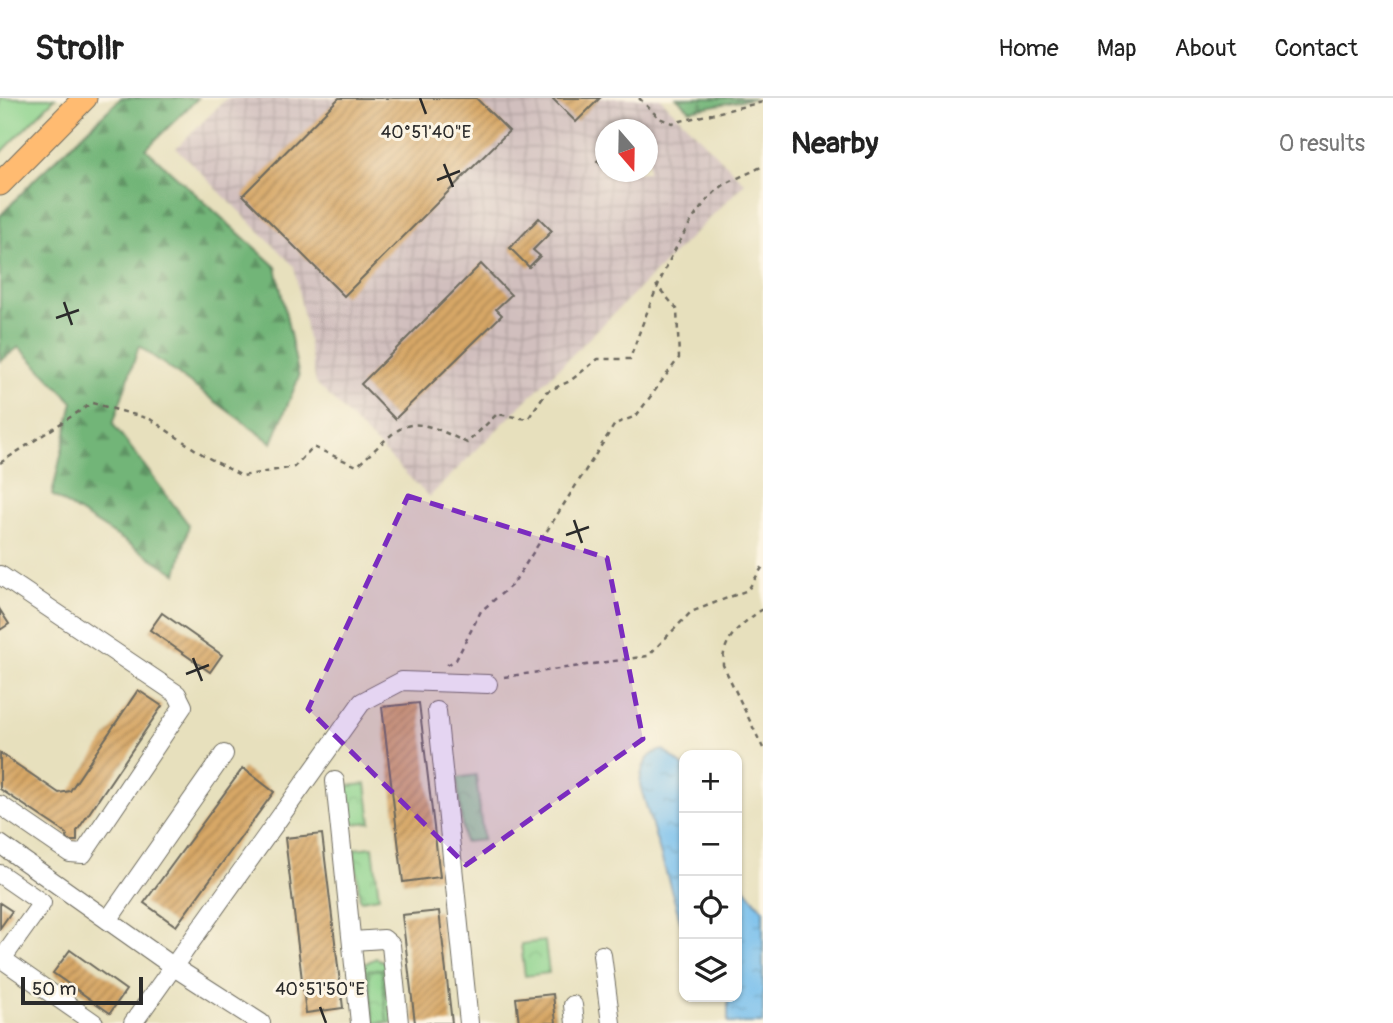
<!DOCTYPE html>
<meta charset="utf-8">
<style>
body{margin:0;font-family:Pangolin,sans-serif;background:#f6f6f6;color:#222}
.controls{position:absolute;right:21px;bottom:21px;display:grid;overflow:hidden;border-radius:14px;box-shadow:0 2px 5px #0004}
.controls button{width:63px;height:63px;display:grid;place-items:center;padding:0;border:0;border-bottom:2px solid #e0e0e0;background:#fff;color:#222;font:35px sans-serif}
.compass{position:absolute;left:595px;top:21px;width:63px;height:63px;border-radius:50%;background:#fff;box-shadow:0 2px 5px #0004;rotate:160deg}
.scale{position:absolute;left:21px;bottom:18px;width:122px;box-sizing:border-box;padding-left:7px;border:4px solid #2b2b2b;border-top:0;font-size:19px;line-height:24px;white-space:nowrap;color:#2b2b2b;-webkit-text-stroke:5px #fcf5e5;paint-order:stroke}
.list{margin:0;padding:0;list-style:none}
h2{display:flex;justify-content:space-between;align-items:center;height:91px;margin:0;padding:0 28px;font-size:30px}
h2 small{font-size:23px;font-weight:400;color:#767676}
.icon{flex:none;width:38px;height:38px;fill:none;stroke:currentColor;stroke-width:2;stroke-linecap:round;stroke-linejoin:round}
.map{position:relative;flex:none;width:763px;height:925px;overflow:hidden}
header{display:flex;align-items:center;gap:42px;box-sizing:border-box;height:98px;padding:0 35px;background:#fff;border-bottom:2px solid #e0e0e0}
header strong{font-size:33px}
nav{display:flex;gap:38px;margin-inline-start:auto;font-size:24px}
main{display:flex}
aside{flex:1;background:#fff}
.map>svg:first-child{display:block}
.industrial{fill:url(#industrial-grid);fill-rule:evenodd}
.grass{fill:#8dd38d;stroke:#5c7f5c;stroke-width:2}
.forest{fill:url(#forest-firs);stroke:#4e7052;stroke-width:2}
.park{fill:url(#park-crowns);stroke:#5c7f5c;stroke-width:2}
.water{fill:url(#water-ripples);stroke:#50748c;stroke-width:2}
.building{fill:url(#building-hatch)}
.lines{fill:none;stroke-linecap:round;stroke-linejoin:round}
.minor-casing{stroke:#6d6a5e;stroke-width:20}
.major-casing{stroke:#6d6a5e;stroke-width:25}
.path{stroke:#6d6a5e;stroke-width:2.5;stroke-dasharray:5 5;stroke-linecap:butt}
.minor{stroke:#fff;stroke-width:18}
.major{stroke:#ffbb71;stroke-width:23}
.marked{fill:#7b2cbf;fill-opacity:0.2;stroke:#7b2cbf;stroke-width:5;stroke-dasharray:14 9;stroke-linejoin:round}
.ticks{fill:none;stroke:#2b2b2b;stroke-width:2.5}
.ticks-label{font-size:18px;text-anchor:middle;fill:#2b2b2b;stroke:#fcf5e5;stroke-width:6;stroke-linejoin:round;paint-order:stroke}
</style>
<header>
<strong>Strollr</strong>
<nav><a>Home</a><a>Map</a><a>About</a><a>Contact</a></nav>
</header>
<main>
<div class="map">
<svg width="763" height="925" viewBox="0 0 763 925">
<defs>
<pattern id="industrial-grid" width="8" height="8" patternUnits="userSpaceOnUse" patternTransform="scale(1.75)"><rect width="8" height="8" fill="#d1bfbe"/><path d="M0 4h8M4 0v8" fill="none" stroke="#b4a4a3"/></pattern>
<pattern id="forest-firs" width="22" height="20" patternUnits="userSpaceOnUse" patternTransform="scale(1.75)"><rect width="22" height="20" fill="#72b578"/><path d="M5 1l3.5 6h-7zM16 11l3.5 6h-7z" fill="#5e9363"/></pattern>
<pattern id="park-crowns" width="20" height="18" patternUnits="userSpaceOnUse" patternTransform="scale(1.75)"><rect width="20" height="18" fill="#8dd38d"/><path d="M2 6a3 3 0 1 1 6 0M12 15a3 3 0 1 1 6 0" fill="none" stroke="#7ab57a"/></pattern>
<pattern id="water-ripples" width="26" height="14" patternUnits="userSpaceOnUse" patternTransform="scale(1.75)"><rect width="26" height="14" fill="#74beed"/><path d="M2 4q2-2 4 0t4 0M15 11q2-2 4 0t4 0" fill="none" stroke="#5f9bc0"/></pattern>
<pattern id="building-hatch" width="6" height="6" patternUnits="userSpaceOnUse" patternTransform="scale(1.75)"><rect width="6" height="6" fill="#d7a766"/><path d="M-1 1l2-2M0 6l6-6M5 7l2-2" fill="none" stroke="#af8854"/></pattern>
</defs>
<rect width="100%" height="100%" fill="#fcf5e5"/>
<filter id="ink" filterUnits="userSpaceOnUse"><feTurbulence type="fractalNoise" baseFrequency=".0143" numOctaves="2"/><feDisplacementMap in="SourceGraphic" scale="14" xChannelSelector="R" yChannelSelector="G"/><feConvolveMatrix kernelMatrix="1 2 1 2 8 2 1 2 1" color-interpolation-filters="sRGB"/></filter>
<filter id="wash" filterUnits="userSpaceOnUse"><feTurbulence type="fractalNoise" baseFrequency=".00686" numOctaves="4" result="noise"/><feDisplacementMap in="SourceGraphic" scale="28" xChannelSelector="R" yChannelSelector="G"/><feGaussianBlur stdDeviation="1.57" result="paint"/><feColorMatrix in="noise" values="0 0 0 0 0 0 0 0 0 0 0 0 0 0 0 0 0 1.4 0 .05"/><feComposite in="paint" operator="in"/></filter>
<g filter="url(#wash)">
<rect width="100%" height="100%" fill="#e7e0bd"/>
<path class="industrial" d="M227,0h433l85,85 -316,314 -113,-114 -22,-117 -118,-118zM606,32h42v42h-42z"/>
<g class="grass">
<path d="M0,0h55l-55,56z"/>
<path d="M376,860l9,4 8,61h-24l-5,-59z"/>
</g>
<g class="forest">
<path d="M121,0h77l-52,51 130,118 23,110 -27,66 -133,-97 -26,78 76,101 -12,49 -125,-79 21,-93 -54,-55 -19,14v-145l36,-38z"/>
<path d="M677,0h78l-65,12z"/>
</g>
<g class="park">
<path d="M476,677l7,65 -19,2 -7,-64z"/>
<path d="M366,686l5,38 -19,2 -5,-38z"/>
<path d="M373,749l6,50 -19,3 -6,-51z"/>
<path d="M545,843l4,32 -24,3 -4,-32z"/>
<path d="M382,871l5,53 -13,1 -6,-53z"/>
</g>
<g class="water">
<path d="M664,652l20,17v166l-44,-148c1,-15 6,-33 24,-35z"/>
<path d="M737,769l7,20 19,23v113h-35v-26h9z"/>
</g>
<g id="blocks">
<g class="building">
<path d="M339,0h137l33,33 -165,165 -101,-101z"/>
<path d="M552,0h48l-24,24z"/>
<path d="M606,54v18l-9,-9z"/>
<path d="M539,120l13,13 -19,19 7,6 -11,11 -19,-19z"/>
<path d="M481,166l30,31 -15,14 6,6 -107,104 -34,-35z"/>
<path d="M0,512l9,14 -9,6z"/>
<path d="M162,515l60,42 -12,17 -60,-42z"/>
<path d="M138,592l24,16 -85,125v10h-9l-2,-8 -66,-44v-36l59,40 11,-2z"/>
<path d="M419,605l21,174 -37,5 -21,-175z"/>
<path d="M243,670l31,24 -98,134 -32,-23z"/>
<path d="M322,736l21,174 -37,5 -21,-175z"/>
<path d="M0,805l12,8 -12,17z"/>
<path d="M439,813l13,112h-37l-13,-108z"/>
<path d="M70,852l56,40 -16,23 -57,-40z"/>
<path d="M553,896l3,29h-37l-3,-25z"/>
</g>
</g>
</g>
<g filter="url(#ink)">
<use href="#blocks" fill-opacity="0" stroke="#6d6a5e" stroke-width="2"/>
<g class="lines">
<defs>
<g id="minor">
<path d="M0,477l177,119 6,12 -100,148 -13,-1 -70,-48"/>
<path d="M437,613l32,312"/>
<path d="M335,683l25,242"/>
<path d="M0,746l174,123 87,56"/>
<path d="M0,776l42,29 -40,56 92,64"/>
<path d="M108,822l116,-166"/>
<path d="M352,843l32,-2 7,6 8,78"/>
<path d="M602,857l9,68"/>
<path d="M573,907l2,18"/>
<path d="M133,925l229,-321 40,-21 86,3"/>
</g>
<path id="major" d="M0,86l85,-86"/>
</defs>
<use href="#minor" class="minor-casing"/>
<use href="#major" class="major-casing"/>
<g class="path">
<path d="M639,0l20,20 13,5 91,-21"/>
<path d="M0,365l92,-60 58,16 55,37 37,20 52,-9 19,-20 44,19c49,-44 47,-55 110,-23l30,-29 31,5 18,-27 24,-11 28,-22h32c16,-47 53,-147 94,-174 12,-7 26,-12 39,-19"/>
<path d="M763,511c-21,14 -41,29 -40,56l40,83"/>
<path d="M447,567l9,-5 25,-49 32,-27 102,-160 21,-8 43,-58 -2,-49 -21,-24"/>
<path d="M504,579l144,-21 43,-44 57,-22 15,-24"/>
</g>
<use href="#minor" class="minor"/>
<use href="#major" class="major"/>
</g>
</g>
<path class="marked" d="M408,398l199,62 36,181 -177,126 -158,-156z"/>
<path class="ticks" d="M420,0l6,16M444,66l9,23M437,82l23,-9M64,204l8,23M56,220l23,-8M574,422l8,23M566,437l23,-8M193,560l9,23M186,576l23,-9M320,909l6,16"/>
<g class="ticks-label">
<text x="426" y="40">40°51'40"E</text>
<text x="320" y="897">40°51'50"E</text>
</g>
</svg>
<div class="controls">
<button>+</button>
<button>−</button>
<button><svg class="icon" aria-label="locate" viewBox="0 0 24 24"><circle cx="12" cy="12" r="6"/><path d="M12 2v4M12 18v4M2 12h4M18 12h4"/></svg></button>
<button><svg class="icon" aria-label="layers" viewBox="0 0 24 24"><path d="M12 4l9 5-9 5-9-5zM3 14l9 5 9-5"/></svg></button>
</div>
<svg class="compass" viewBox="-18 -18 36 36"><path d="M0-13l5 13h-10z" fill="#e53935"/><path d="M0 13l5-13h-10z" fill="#767676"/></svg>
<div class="scale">50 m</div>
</div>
<aside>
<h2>Nearby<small>0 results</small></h2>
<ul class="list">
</ul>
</aside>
</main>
